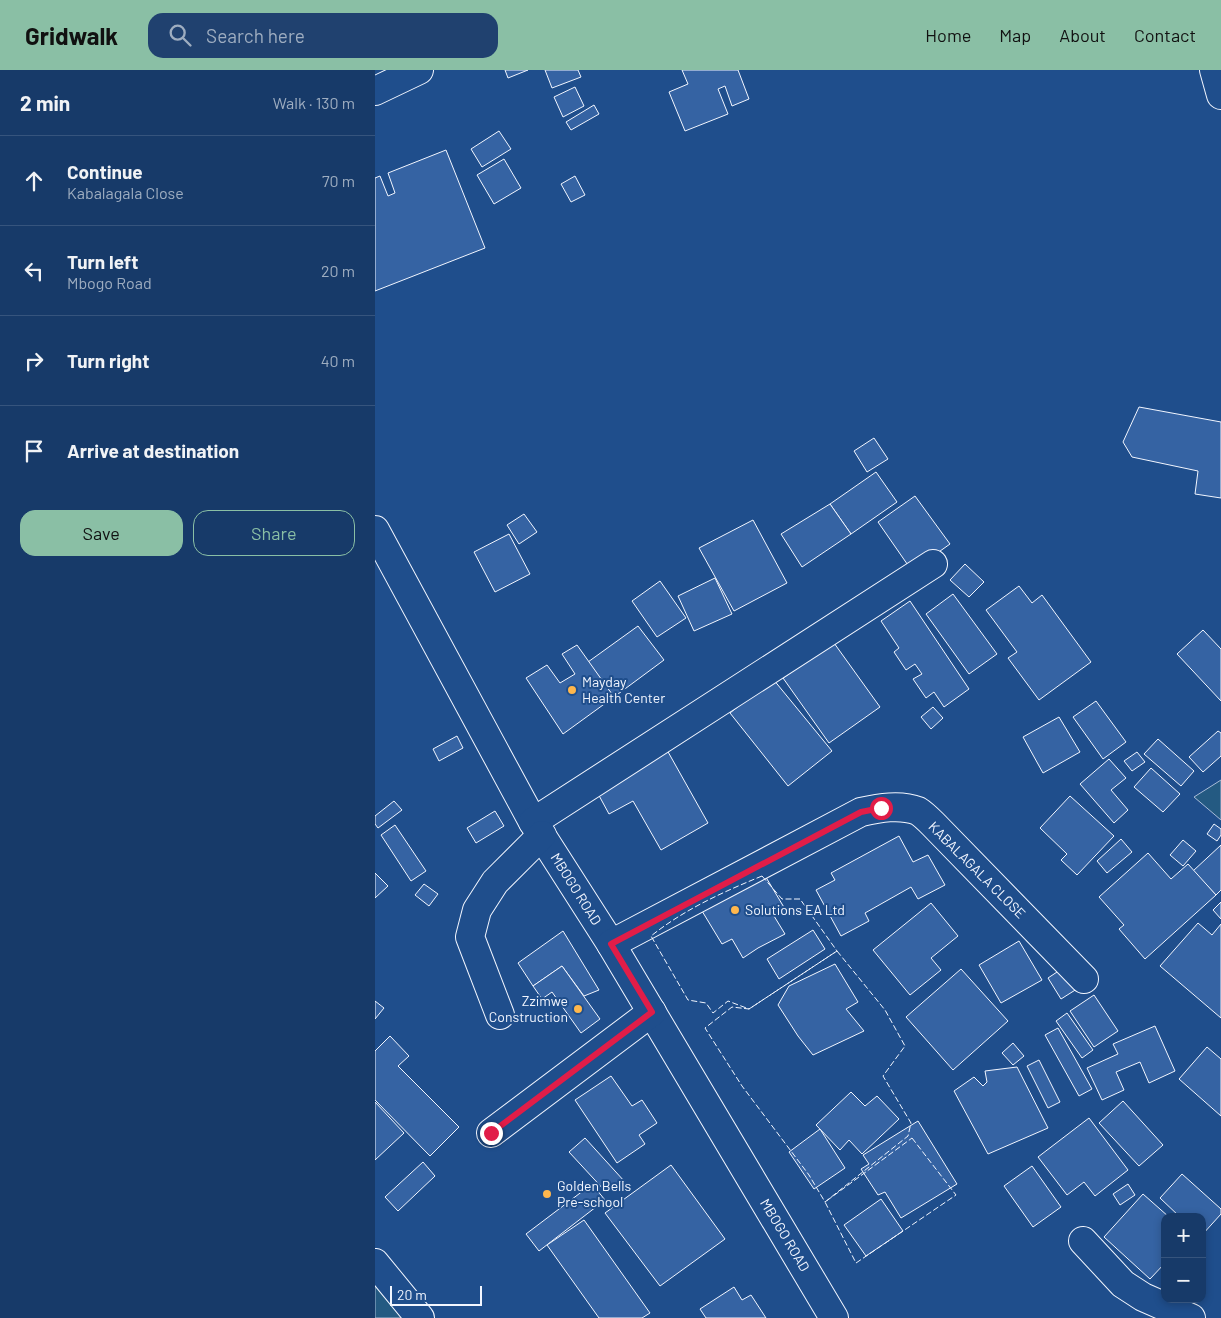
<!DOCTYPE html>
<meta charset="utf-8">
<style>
body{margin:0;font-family:Barlow,sans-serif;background:#20416f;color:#f1f3f6}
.controls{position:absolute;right:15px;bottom:15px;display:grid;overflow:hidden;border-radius:10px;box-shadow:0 2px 8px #0003}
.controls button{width:45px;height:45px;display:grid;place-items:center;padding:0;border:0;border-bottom:1px solid #36547d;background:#173a69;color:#f1f3f6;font:25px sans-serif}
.scale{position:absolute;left:15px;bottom:12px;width:92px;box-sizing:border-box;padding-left:5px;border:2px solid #f2f6ff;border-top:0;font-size:14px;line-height:18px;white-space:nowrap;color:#f2f6ff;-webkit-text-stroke:4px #1f4e8c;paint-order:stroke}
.stop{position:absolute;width:15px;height:15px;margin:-11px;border:4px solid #e11d48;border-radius:50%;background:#fff}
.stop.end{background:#e11d48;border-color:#fff;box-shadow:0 1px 5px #0008}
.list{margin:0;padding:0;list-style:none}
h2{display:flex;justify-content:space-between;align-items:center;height:65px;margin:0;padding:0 20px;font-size:21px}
h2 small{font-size:16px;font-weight:400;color:#9eadc0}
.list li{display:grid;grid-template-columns:32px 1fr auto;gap:15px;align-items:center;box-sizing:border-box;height:90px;padding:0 20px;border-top:1px solid #36547d}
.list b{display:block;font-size:19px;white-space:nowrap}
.list p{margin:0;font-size:16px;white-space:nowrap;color:#9eadc0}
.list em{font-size:16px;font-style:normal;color:#9eadc0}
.actions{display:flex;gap:10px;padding:15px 20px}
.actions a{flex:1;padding:11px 0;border:1px solid #8abfa5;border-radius:15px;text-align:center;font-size:18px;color:#8abfa5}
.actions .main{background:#8abfa5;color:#111}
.icon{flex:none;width:28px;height:28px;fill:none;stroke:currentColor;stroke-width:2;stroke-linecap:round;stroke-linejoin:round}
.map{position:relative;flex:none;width:846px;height:1248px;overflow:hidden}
header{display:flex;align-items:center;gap:30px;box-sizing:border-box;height:70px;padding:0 25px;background:#8abfa5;color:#111}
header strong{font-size:24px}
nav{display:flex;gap:28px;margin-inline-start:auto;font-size:18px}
.search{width:350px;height:45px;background:#20416f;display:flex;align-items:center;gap:12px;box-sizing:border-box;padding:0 18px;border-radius:15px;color:#9eadc0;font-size:19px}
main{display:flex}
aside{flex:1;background:#173a69}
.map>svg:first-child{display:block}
.green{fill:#245a82;stroke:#a8bbd7}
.building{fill:#3563a3;stroke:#f2f6ff}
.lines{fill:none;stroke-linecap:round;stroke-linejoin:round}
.minor-casing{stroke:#f2f6ff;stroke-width:30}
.minor{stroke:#1f4e8c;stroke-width:28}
.fence{stroke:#f2f6ff;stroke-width:1;stroke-dasharray:6 2.5;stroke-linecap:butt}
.route{stroke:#e11d48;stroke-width:6}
.poi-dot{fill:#ffb74d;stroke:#1f4e8c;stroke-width:2}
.labels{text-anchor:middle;stroke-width:4;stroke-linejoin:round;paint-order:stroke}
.poi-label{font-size:14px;fill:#f2f6ff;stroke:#1f4e8c;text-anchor:start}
.street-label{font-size:14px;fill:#f2f6ff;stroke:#1f4e8c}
</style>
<header>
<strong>Gridwalk</strong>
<div class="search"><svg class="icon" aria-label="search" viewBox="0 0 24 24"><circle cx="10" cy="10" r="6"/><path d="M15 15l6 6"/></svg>Search here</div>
<nav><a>Home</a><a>Map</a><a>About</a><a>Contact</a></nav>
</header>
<main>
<aside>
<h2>2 min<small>Walk · 130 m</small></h2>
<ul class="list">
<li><svg class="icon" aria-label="ahead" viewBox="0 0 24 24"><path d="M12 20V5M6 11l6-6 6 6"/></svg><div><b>Continue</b><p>Kabalagala Close</p></div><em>70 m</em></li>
<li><svg class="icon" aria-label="left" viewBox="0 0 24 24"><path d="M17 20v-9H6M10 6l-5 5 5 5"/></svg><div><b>Turn left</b><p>Mbogo Road</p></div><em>20 m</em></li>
<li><svg class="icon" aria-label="right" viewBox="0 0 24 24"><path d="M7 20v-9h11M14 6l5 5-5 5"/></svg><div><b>Turn right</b></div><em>40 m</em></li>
<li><svg class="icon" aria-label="arrive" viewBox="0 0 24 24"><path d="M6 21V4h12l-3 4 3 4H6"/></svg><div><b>Arrive at destination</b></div></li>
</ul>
<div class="actions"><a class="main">Save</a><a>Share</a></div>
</aside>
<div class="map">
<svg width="846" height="1248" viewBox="0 0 846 1248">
<rect width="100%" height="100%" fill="#1f4e8c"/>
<g class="green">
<path d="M846,710v40l-27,-23z"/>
<path d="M0,1201l39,47h-39z"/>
</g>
<g class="building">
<path d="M130,0h23l-20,8z"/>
<path d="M170,0h33l3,7 -29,11z"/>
<path d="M307,0h56l11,29 -17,7 -7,-20 -7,3 10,25 -43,17 -16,-39 19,-8z"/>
<path d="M200,17l9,19 -21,11 -9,-20z"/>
<path d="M219,35l5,9 -28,16 -5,-8z"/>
<path d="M124,61l12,18 -29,18 -11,-18z"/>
<path d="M71,80l39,98 -110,43v-113l5,-2 8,20 7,-3 -7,-20z"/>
<path d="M129,89l17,29 -27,16 -17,-29z"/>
<path d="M200,106l10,19 -14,7 -10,-18z"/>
<path d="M764,337l82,15v76l-26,-4 3,-23 -66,-14 -9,-15z"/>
<path d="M499,368l14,21 -21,13 -13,-21z"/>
<path d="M501,402l21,30 -46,32 -21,-30z"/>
<path d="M540,426l35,48 -38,27 -34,-49z"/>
<path d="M455,434l21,30 -49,33 -21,-33z"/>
<path d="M149,444l13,18 -18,12 -12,-19z"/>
<path d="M378,450l34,63 -53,28 -35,-63z"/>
<path d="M134,464l21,40 -35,18 -21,-40z"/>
<path d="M590,494l19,18 -15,15 -19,-17z"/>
<path d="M340,508l17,36 -38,17 -16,-35z"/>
<path d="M285,511l26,37 -29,19 -25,-36z"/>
<path d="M644,516l13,17 10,-8 49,67 -52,38 -31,-42 9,-6 -31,-42z"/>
<path d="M578,524l44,60 -28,20 -43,-60z"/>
<path d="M535,531l59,88 -25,18 -10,-15 -8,6 -13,-19 9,-5 -7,-10 -9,6 -12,-18 5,-4 -18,-27z"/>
<path d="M263,556l26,34 -50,37 -26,-35z"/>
<path d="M828,560l18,19v52l-44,-47z"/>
<path d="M459,573l46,64 -51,36 -46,-65z"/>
<path d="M202,575l37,52 -51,37 -37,-56 21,-13 13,18 15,-9 -13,-20z"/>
<path d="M398,609l59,72 -44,35 -58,-73z"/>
<path d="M721,631l30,41 -23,17 -30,-42z"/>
<path d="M558,637l10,11 -12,11 -10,-12z"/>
<path d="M684,647l21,35 -37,21 -20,-36z"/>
<path d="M843,661l3,2v23l-18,16 -14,-15z"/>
<path d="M82,666l6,12 -24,13 -6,-12z"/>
<path d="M783,669l36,32 -13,15 -37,-32z"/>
<path d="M292,680l41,73 -47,27 -28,-49 -24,13 -13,-24z"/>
<path d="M762,682l8,10 -13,9 -8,-10z"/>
<path d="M734,689l17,19 -15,12 17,20 -14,13 -34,-39z"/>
<path d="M776,698l29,26 -17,18 -29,-25z"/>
<path d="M695,726l44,40 -37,39 -16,-15 6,-6 -27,-26z"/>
<path d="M19,731l8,9 -24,18 -3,-4v-8z"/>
<path d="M120,741l9,15 -28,17 -9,-15z"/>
<path d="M839,754l7,5v6l-4,6 -10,-7z"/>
<path d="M20,755l31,46 -15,10 -30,-46z"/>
<path d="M524,766l14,26 15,-7 17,30 -27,14 -7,-12 -46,26 4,8 -28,15 -25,-46 19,-10 -4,-7z"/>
<path d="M746,769l11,13 -25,21 -10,-12z"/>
<path d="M808,770l13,11 -13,15 -13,-11z"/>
<path d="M846,775v45l-5,5 -23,-24z"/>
<path d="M773,783l23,26 17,-15 28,31 -71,64 -26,-30 5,-4 -25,-28z"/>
<path d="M0,803l13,13 -13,12z"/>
<path d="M389,804l21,35 -11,7 11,18 -27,14 -15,10 -11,-19 -10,5 -20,-33z"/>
<path d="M49,814l14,10 -9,12 -14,-11z"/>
<path d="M846,832v17l-8,-9z"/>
<path d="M556,833l27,33 -27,22 10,12 -31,25 -37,-45z"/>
<path d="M823,853l14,12 9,-11v94l-61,-52z"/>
<path d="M438,860l12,19 -46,30 -12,-20z"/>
<path d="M188,861l36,59 -15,6 -22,-30 -29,20 -15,-23z"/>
<path d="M644,871l23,39 -41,23 -22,-38z"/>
<path d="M460,894l23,38 -12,7 18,22 -51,24 -15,-19 -20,-31 11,-19z"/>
<path d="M187,896l38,53 -19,14 -29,-41 -10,7 -9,-13z"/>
<path d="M691,896l14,21 -19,12 -13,-21z"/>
<path d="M586,899l47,52 -55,49 -47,-53z"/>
<path d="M719,925l24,36 -24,16 -24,-36z"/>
<path d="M0,931l9,7 -9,11z"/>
<path d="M692,943l26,37 -11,8 -26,-37z"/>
<path d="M780,956l20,45 -26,12 -9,-21 -24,10 8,18 -22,10 -15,-32 31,-14 -5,-10z"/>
<path d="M683,958l34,61 -13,7 -34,-61z"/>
<path d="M15,966l19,20 -11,10 61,61 -29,29 -55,-56v-49z"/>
<path d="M638,973l11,13 -11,9 -11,-12z"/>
<path d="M832,977l14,12v57l-42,-37z"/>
<path d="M664,990l21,42 -12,6 -21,-42z"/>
<path d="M642,997l31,61 -60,26 -34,-63 20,-14 9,9 4,-4 -2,-11z"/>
<path d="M236,1006l21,30 10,-6 15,23 -18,12 6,9 -28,19 -42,-63z"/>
<path d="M476,1022l14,14 12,-10 22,23 -37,35 -13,-14 -9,10 -24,-25z"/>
<path d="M748,1031l40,44 -24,21 -40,-43z"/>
<path d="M0,1032l29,31 -29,27z"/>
<path d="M714,1048l39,52 -33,26 -11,-14 -17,13 -29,-38z"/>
<path d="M543,1051l39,63 -56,34 -16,-26 -7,3 -17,-26 8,-5 -6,-9z"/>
<path d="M445,1059l25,39 -31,21 -25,-37z"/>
<path d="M210,1068l40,44 -19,10 -37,-40z"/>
<path d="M48,1092l12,14 -37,35 -13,-14z"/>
<path d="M296,1095l54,74 -65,47 -55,-73z"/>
<path d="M657,1096l29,41 -28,20 -29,-41z"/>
<path d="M807,1104l39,35v5l-19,21v-18h-22l-20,-19z"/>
<path d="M217,1114l13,16 -66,51 -13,-17z"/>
<path d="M753,1114l7,11 -15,10 -7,-11z"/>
<path d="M768,1124l26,23h-4v46l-15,16 -46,-42z"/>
<path d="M506,1129l22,32 -37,25 -22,-31z"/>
<path d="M209,1150l66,93 -8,5h-43l-52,-73z"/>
<path d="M359,1217l8,13 9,-5 15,23h-60l-6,-9z"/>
</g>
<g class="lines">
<defs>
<g id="minor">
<path d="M839,0l7,25"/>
<path d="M0,21l44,-21"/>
<path d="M0,460l158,292 78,122 223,374"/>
<path d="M158,752l400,-258"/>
<path d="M236,874l250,-132c18,-4 39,-8 57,-1 5,3 11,9 15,13l151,155"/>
<path d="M125,945l-30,-78 7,-27 18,-28 47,-47"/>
<path d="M116,1063l161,-121"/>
<path d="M708,1171l40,43 20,13 48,21"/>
<path d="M0,1193l45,55"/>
</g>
</defs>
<use href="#minor" class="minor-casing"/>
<use href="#minor" class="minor"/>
<g class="fence">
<path d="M387,806l20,23h18l37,52 -88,58 -21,-8 -15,12 -7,-10 -18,-3 -37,-64c34,-27 72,-44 111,-60z"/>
<path d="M462,881l48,59 20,36 -22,30 28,47 -3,13 -83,66 -16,-27 -67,-89 -37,-58 27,-21 17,2z"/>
<path d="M537,1068l44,57 -100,68 -31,-61z"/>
</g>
</g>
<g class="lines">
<path class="route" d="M116,1063l161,-121 -41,-68 250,-132 20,-4"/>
</g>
<g class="poi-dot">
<circle cx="197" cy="620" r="5"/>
<circle cx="360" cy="840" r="5"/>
<circle cx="203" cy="939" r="5"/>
<circle cx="172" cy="1124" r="5"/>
</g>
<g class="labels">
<g class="poi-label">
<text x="207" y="617">Mayday<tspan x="207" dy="16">Health Center</tspan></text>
<text x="370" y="845">Solutions EA Ltd</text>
<text x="193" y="936" text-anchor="end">Zzimwe<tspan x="193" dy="16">Construction</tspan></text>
<text x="182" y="1121">Golden Bells<tspan x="182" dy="16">Pre-school</tspan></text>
</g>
<g class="street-label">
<text transform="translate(602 800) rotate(45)" y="5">KABALAGALA CLOSE</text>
<text transform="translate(201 819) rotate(58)" y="5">MBOGO ROAD</text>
<text transform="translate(410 1165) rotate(59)" y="5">MBOGO ROAD</text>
</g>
</g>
</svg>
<div class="controls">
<button>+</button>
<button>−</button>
</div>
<div class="scale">20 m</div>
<div class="stop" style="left:506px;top:738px"></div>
<div class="stop end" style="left:116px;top:1063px"></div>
</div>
</main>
